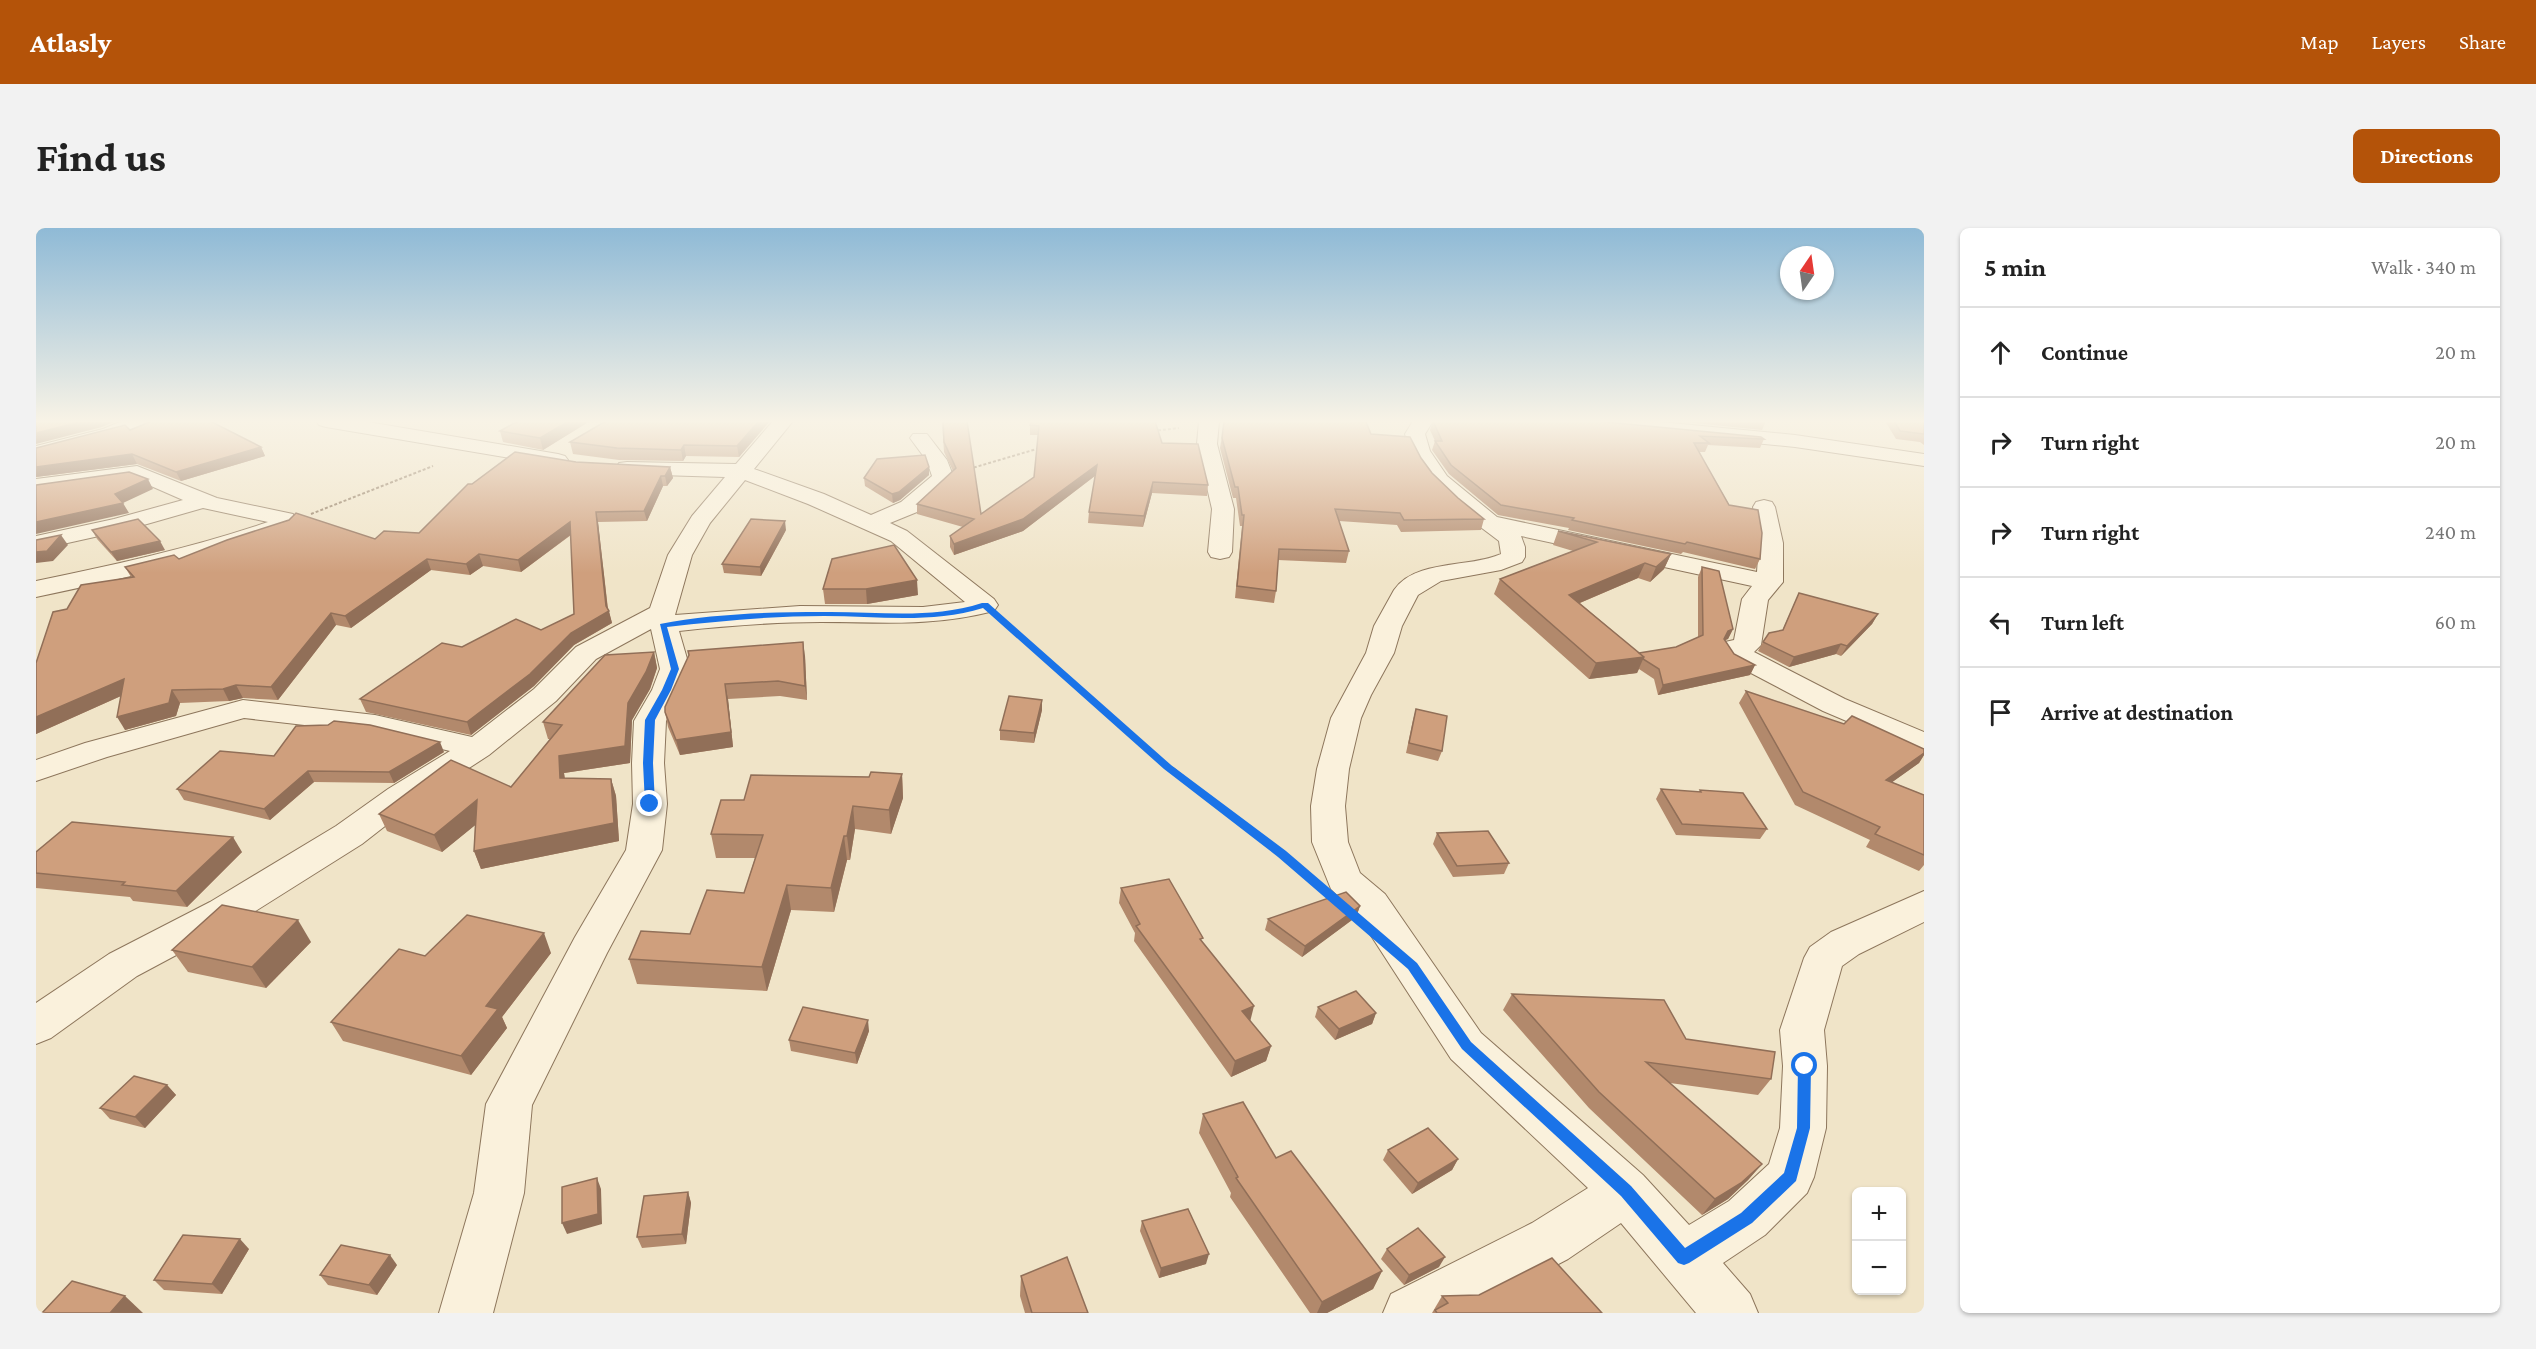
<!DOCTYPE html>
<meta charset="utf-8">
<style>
body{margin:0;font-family:"Crimson Pro",serif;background:#f2f2f2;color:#222}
.controls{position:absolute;right:18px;bottom:18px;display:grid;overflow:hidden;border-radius:9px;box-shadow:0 2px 4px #0004}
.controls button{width:54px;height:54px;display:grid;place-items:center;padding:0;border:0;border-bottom:2px solid #e0e0e0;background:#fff;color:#222;font:30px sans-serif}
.compass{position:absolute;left:1744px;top:18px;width:54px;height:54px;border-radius:50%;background:#fff;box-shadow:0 2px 4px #0004;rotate:13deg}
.stop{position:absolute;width:18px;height:18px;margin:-14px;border:4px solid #1a73e8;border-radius:50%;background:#fff}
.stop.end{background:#1a73e8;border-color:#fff;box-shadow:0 2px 6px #0008}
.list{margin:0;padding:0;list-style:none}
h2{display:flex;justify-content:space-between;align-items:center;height:78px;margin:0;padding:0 24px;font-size:26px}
h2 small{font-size:20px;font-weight:400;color:#767676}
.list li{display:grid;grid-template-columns:39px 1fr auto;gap:18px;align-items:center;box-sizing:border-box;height:90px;padding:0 24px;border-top:2px solid #e0e0e0}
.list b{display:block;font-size:22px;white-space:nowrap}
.list em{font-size:20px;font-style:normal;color:#767676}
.icon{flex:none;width:33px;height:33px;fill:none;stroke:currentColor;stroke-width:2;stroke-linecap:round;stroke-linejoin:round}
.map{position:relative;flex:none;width:1888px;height:1085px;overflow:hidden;border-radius:9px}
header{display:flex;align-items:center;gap:36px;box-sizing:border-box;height:84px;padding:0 30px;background:#b45309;color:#fff}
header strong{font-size:28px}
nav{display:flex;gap:33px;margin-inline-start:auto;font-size:21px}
.intro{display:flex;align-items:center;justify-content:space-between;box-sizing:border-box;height:144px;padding:0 36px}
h1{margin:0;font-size:42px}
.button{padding:15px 27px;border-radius:9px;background:#b45309;color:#fff;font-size:21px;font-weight:700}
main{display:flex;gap:36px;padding:0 36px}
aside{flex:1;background:#fff;border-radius:9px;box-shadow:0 2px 4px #0004}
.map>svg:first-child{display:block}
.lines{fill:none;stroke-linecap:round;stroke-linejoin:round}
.minor-casing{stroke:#8d765c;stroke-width:2}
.path-far2{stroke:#8d765c;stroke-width:2;stroke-dasharray:3 2;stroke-linecap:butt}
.path-far1{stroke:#8d765c;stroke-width:3;stroke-dasharray:4 2;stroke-linecap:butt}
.path{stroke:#8d765c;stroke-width:4.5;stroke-dasharray:5 3;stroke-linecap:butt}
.minor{fill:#faf1dc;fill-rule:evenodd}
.wall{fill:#b2896c}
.shaded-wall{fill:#916f58}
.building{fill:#cf9f7d;stroke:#916f58;stroke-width:1.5}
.route{fill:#1a73e8}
</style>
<header>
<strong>Atlasly</strong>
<nav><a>Map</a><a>Layers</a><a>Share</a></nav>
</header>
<div class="intro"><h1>Find us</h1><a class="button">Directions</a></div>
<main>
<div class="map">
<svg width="1888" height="1085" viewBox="0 0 1888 1085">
<rect width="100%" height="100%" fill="#f0e4c8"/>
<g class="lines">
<defs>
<g id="minor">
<path d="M86,193h27l-3,4 -29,12 -81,21v-12l67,-17z"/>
<path d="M280,193h46l196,33 7,2 3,4 -3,4 -7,2 -232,-39 -7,-2z"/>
<path d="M737,193h20l-39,48 70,25 47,21 30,-13 31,-26 -5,-15 -17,-23 3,-4h14l20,26 7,18 -37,34 -27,11 17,8 87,68 4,6 -4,6c-63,16 -109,11 -173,11 -47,0 -95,4 -142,9l11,38 -8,21 -16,31 -2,42 3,41 -5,46 -55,103 -75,152 -8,88 -31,120h-54l35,-120 12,-89 89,-167 51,-87 7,-46 -1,-41 2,-42 18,-31 8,-21 -9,-40 -55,30 -40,42 -67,54 -77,50 -50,39 -124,78 -101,54 -86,62 -15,6v-41l73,-49 101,-52 126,-76 52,-37 62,-38 -75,-18 -131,-15 -137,39 -71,24v-21l49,-17 158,-43 132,15 97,22 62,-48 42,-42 74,-39 18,-53 24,-39 33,-39 -98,-3 -8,-1 -3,-5 3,-5 8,-1 109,2zM709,252l63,24 83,37 74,61 -42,5 -123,-1 -125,9 17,-60 18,-32z"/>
<path d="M1163,193h20l-2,23 17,65 -2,43 -3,5 -9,2 -9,-2 -3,-5 4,-43 -15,-65z"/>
<path d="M1377,193h20l-8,13 5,17 17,25 50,41 260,55 2,-29 -6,-36 3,-5 8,-2 8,2 3,5 8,36v39l-15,18 -7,45 -7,7 91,47 79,33v22l-101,-43 -93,-49 -9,-14 4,-6 9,-2 8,-41 10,-13 -231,-50 4,11v10l-3,5 -21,8 -60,11 -23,14 -16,31 -8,27 -23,42 -10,23 -12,51 -4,37 3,36 12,31 25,21 96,139 162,142 46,50 40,-24 40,-37 11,-36 3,-62 -3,-36 24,-72 6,-11 21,-15 93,-41v31l-65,32 -17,12 -18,64 3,36 -1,62 -12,49 -7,16 -42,42 -42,28 27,31 8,19h-62l-75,-90 -53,36 -103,54h-82l8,-19 141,-71 56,-35 -137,-129 -94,-145 -26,-25 -19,-47 -1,-36 6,-37 14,-51 35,-65 8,-27 20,-36c21,-31 77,-22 107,-36l-2,-13c-39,-30 -81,-56 -94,-107z"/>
<path d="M1542,193h72l145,14 129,19v12l-129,-19 -207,-20 -7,-2z"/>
<path d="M101,238l80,32 76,16 4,10 -4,5c-84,30 -170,50 -257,68v-16c78,-16 156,-33 232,-59l-65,-14 -77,22 -90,20v-14l78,-17 69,-19 -48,-21 -99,14v-14z"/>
</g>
</defs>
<use href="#minor" class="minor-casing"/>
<g class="path-far2">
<path d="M1117,203l26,-3"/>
<path d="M933,241l71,-21"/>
<path d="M275,286l122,-48"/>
</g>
<path class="path-far1" d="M969,395l149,133"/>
<path class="path" d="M1117,526l148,116"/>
<use href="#minor" class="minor"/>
</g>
<g class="wall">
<path d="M554,193l-47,29 -40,-8 -3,-11z"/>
<path d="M734,193l-31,36 -53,-1 -3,5 -64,-1 -46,-6 -3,-12z"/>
<path d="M906,193l39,93 53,-37 4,-42h-8v-10l2,-4 130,22 46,42 -1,11 -55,-3 -9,34 -55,-4 1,-11 6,-36 -72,55 -69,24 -4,-8v-11l13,-9 -46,-13v-10l36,-33 -9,-19z"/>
<path d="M1187,193h120l78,37 11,15 26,25 26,21 -3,11 -80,2 -4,-7 -58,-4 10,30 -3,12 -68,-3 -2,31 -2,12 -39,-5 7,-72h-2l-4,-28h-3l-13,-50 4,-24z"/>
<path d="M1397,193l331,18 -4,9 -52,-3 -3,7h-6l61,107 -5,10 -72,-17 -2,2 -113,-24 1,-2 -71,-13 -49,-41 -17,-24 3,-9 -5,-11z"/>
<path d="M1639,193h91l-4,9z"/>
<path d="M1849,193h39v24l-4,-3 -24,-3z"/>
<path d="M94,202l131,17 4,9 -84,25 -44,-17 -101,13v-29z"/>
<path d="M540,234l94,5 3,11 -6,8h-4l-16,35 -49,1 10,87 4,14 -38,22 -40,41 -63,49 -105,-23 -6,-13 102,-52 79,-17 33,-16 -3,-79 -50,37 -38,-6 -13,9 -39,-5 -80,58 -15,-3 -58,75 -35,-2 -14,3 -49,2 -4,13 -51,14 -4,-34 -85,38v-71l31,-54 64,-32 -6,-10 54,-8 196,-20 44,-6 53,-49z"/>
<path d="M893,247l-29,25 -7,3 -28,-17 -1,-8z"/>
<path d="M56,302l73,20 -48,11 -20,-22z"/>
<path d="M750,302l-25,46 -37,-3 -2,-9z"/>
<path d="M1522,303l113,23 -7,15 -14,13 -12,-4 -58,25 59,50 37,-6 22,-10v-60l4,-10 31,62 -5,10 -3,1 9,14 21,11 -5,10 -92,20 -4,-16 -15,-10 -2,4 -48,6 -95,-85 6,-15 73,-28 -20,-6z"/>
<path d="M796,331l86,36 -51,9h-42l-2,-15z"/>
<path d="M1763,365l79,21 -6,10 -31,32 -5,-2 -47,13 -31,-16 5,-9 19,-11z"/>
<path d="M618,424l3,16 -7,21 -18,31 -2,43 -66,10 1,5 46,1 5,17 3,45 -138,28 -7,-18 1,-26 -33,27 -55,-21 -8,-17 132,-27 39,-48h-2l-5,-17z"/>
<path d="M653,427l116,1 2,44 -27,-4 -52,3 5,48 -53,8 -12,-28 -3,-15z"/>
<path d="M1710,463l98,33 80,25v6l-5,8 -27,19 32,13v70l-5,6 -53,-24 4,-7 -75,-35 -56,-102z"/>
<path d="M1006,472v10l-8,33 -34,-3v-10z"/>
<path d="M1380,481l26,42 -4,10 -32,-8 7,-33z"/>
<path d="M408,524l-50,31 -80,-1 -44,38 -86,-20 -7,-11 97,-33z"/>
<path d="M866,546l1,24 -12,36 -36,-5 -5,31h-3l-13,52 -43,-2 -24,81 -130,-7 -8,-25 61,-25 54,-41 11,-35h-39l-5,-24 33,-34z"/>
<path d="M1625,561l38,3 1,-2 67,39 -7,10 -84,-4 -20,-36z"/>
<path d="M1401,605l72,30 -5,11 -51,3 -20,-33z"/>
<path d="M0,624h206l-55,55 -54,-6 -3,-4 -94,-9z"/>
<path d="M1085,660l81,54 48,79 21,25 -5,15 -35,16 -97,-136 1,-8 -16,-30z"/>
<path d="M1324,678l-4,11 -54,40 -37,-27 3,-11z"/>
<path d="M275,714l-45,46 -78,-16 -16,-22z"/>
<path d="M515,725l-49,64 5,11 -36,47 -128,-34 -12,-19 94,-66z"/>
<path d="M1476,766l174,45 85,40 -13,16 -88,-12 92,81 -14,16 -20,19 -26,16 -113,-107 -86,-98z"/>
<path d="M1282,779l58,6 -4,11 -37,16 -20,-23z"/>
<path d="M833,803l-12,33 -66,-13 -2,-11z"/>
<path d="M131,857l9,10 -31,33 -35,-9 -10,-11z"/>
<path d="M1167,886l73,44 106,113 -9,18 -46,24h-17l-80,-116 1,-4 -32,-60z"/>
<path d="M1352,922l70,9 -6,11 -40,24 -29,-34z"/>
<path d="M652,964l3,11 -5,41 -44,4 -5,-11z"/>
<path d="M1106,993l64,43 -47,14 -19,-47z"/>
<path d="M213,1021l-27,45 -58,-4 -10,-10z"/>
<path d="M1351,1021l52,18 -35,18 -23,-26z"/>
<path d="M361,1037l-20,30 -49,-10 -8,-10z"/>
<path d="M985,1048l67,37h-63l-5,-17z"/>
<path d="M1406,1068l160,17h-170z"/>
</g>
<g class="shaded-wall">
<path d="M48,193h32l-14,6 -66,17v-11z"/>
<path d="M533,193h21l-47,29 -3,-12z"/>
<path d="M723,193h11l-31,36 -2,-11z"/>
<path d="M648,217l2,11 -3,5 -2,-11z"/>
<path d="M225,219l4,9 -84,25 -5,-9z"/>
<path d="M96,226l5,10 -101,13v-10z"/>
<path d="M1061,237l-1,10 -73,56 -69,24v-11z"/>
<path d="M634,239l3,11 -6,8 -2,-10z"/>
<path d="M893,239v8l-29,25 -7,3 -1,-9z"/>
<path d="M625,248l2,10 -16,35 -3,-10z"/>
<path d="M112,251l5,10 -30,14 6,10 -93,21v-12l79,-28z"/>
<path d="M1117,254l-1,11 -9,34 1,-11z"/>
<path d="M560,284l2,10 10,89h1l3,12 -38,22 -40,41 -63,49 -4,-13 104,-89 35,-27z"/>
<path d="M749,293l1,9 -25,46 -1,-9z"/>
<path d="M534,294l3,11 -52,39 -3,-12z"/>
<path d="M25,307l7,10 -15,16 -17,2v-11z"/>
<path d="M124,313l5,9 -48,11 -6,-9z"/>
<path d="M443,326l4,12 -13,9 -4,-11z"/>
<path d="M1635,326l-7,15 -14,13 6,-15z"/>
<path d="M391,331l4,11 -80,58 -6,-12z"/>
<path d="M1609,335l-7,15 -75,32 6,-15z"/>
<path d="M881,352l1,15 -51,9 -1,-15z"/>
<path d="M295,385l5,12 -58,75 -7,-13z"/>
<path d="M1842,386l-6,10 -31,32 6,-10z"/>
<path d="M1697,401l-5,10 -5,2 5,-10z"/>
<path d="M767,414l2,14 2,44 -2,-14z"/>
<path d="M1805,416l-5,10 -47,13 5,-10z"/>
<path d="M618,424l3,16 -7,21 -18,31 -2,43 -66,10 2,22 -6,-17 -1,-22 69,-53z"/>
<path d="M1608,429l-7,16 -48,6 7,-16z"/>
<path d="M1719,437l-5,10 -92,20 5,-10z"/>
<path d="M88,451l8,12 -96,43v-17z"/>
<path d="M689,456l3,15 5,48 -53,8 -4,-15z"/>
<path d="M200,457l7,13 -14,3 -6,-12z"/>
<path d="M136,462l8,13 -4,13 -51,14 -8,-13z"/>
<path d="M1006,472v10l-8,33v-10z"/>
<path d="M404,514l4,10 -50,31 -5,-11z"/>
<path d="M1888,525v2l-5,8 -42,30 9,-13z"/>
<path d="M272,543l6,11 -44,38 -6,-11z"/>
<path d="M866,546l1,24 -12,36 -2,-24z"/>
<path d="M575,551l5,17 3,45 -138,28 -7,-18z"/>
<path d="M441,572l7,18 -42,34 -8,-17z"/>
<path d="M817,578l2,23 -5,31 -3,-24z"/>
<path d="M808,608l3,24 -13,52 -3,-24z"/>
<path d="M197,609l9,15 -55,55 -11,-16z"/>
<path d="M751,657l4,25 -24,81 -5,-24z"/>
<path d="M1324,678l-4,11 -54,40 3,-11z"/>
<path d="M262,692l13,22 -45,46 -14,-21z"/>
<path d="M508,705l7,20 -49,64 5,11 -36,47 -10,-19 25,-50z"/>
<path d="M1218,778l-4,16 -8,-11z"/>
<path d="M1340,785l-4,11 -37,16 4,-11z"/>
<path d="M832,792l1,11 -12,33 -2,-11z"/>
<path d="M1235,818l-5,15 -35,16 4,-16z"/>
<path d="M131,857l9,10 -31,33 -10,-11z"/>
<path d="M1422,931l-6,11 -40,24 6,-11z"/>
<path d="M1726,936l-14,16 -20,19 -26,16 13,-16z"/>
<path d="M561,950l4,11 1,35 -35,10 -5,-11z"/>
<path d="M652,964l3,11 -5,41 -4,-10z"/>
<path d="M204,1011l9,10 -27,45 -10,-10z"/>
<path d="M1173,1026l-3,10 -47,14 2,-10z"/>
<path d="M354,1027l7,10 -20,30 -8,-10z"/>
<path d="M1409,1029l-6,10 -35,18 5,-10z"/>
<path d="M1346,1043l-9,18 -46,24h-10l5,-11z"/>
<path d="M89,1068l18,17h-33z"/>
</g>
<g class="building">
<path d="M0,193h48l-48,12z"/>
<path d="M116,193h58l51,26 -85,25 -44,-18 -96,13v-19l89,-23 5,5z"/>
<path d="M482,193h51l-29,17 -40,-7z"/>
<path d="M570,193h153l-22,25 -53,-1 -3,5 -64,-2 -47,-6z"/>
<path d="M907,193h24l14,93 53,-37 5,-51 -9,-1 2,-4h123l7,22 36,1 10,41 -55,-3 -9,34 -55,-4 8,-47 -74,54 -69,25 -4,-8 24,-17 -57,-15 39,-36 -12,-26z"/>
<path d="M1188,193h119l23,1 5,12 39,3 11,21 11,15 26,25 26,21 -80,1 -4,-7 -65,-4 14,42 -70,-2 -3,42 -39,-5 7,-71h-2l-4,-28h-3l-13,-49z"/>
<path d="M1397,193h163l165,16 3,2 -64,-3 9,7h-15l35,62 29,5 4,23 -2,26 -73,-17 -2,2 -113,-24 2,-2 -73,-13 -50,-40 -16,-24h7z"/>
<path d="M1858,193h30v13l-24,-3z"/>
<path d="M479,224l61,10 94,5 -5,9h-4l-17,35 -48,1 10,94 3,5 -38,22 -41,41 -63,48 -107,-23 82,-56 20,4 54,-28 25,11 33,-16 -4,-92 -52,38 -39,-6 -13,10 -39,-5 -82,57 -14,-3 -60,74 -35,-2 -13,4 -51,1 -3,13 -52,14 7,-38 -88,38v-54l17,-51 14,-3 14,-24 53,-8 -9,-10 49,-12 5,4 48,-19 62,-20 7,-7 79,26 9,-8 35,2 49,-49h4z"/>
<path d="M889,227l4,12 -30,25 -7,2 -28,-16 13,-19z"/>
<path d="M93,244l19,7 -33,15 8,9 -87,19v-37z"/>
<path d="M102,291l22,22 -49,11 -19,-22z"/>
<path d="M715,291l34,2 -25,46 -38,-3z"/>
<path d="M1522,303l113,23 -15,13 -11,-4 -76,32 75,62 -48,6 -96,-84 97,-37z"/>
<path d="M25,307l-14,16 -11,1v-12z"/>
<path d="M858,317l23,35 -51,9h-43l9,-30z"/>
<path d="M1666,339l17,4 14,58 -5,2 -4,8 10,15 21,11 -92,20 -4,-16 -16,-10 1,-2 -5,-4 37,-6 27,-12z"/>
<path d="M1763,365l79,21 -31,32 -6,-2 -47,13 -31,-15 6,-9 14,-3z"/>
<path d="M767,414l2,44 -27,-5 -53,3 6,48 -55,8 -11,-28v-5l24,-52 -1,-4z"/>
<path d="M618,424l-8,20 -18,31 -3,43 -66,10 1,22 51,1 3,44 -140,28 3,-51 -43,35 -55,-21 72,-54 60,27 51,-62 -19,-3 62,-67z"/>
<path d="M1710,463l98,33 8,-8 72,33v4l-38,27 38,15v60l-49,-21 5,-7 -77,-35z"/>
<path d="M973,468l33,4 -8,33 -34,-3z"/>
<path d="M1380,481l31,7 -5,35 -33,-8z"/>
<path d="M298,493l36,4 70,17 -51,30 -81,-1 -44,38 -87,-20 43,-38 54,5 22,-30 32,-1z"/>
<path d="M835,544l31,2 -13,36 -36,-4 -6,30h-3l-13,52 -44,-3 -25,82 -133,-8 12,-28 49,3 17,-44 37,3 19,-58 -52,-1 10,-34h23l7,-25 118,2z"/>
<path d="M1625,561l40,3 -1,-2 43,3 24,36 -85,-5z"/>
<path d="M36,594l161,15 -57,54 -54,-6 3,-3 -89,-9v-21z"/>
<path d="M1452,603l21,32 -52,3 -20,-33z"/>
<path d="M1133,651l34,59 -3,1 54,67 -12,5 29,35 -36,15 -99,-135 4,-2 -19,-36z"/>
<path d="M1310,664l14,14 -55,40 -37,-27z"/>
<path d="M186,677l76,15 -46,47 -80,-17z"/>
<path d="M431,687l77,18 -58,73 12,3 -37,47 -130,-34 68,-73 26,7z"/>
<path d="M1320,763l20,22 -37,16 -21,-22z"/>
<path d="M1476,766l152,6 22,39 89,13 -4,27 -125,-17 116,102 -21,19 -26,16 -116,-107z"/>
<path d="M767,779l65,13 -13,33 -66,-13z"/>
<path d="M98,848l33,9 -32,32 -35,-9z"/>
<path d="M1207,874l33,56 15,-7 91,120 -60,31 -86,-124 2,-1 -35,-63z"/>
<path d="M1392,900l30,31 -40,24 -30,-33z"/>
<path d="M561,950l1,36 -36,9v-36z"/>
<path d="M652,964l-6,42 -45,3 7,-41z"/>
<path d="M1152,981l21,45 -48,14 -19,-47z"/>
<path d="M1382,1000l27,29 -36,18 -22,-26z"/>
<path d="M147,1007l57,4 -28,45 -58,-4z"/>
<path d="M305,1017l49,10 -21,30 -49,-10z"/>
<path d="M1031,1029l21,56h-56l-11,-37z"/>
<path d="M1516,1030l50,55h-165l-2,-3 13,-7 -6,-7 37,-1z"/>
<path d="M36,1053l53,15 -15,17h-68z"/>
</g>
<linearGradient id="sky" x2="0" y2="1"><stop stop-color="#8fbad6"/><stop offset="0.56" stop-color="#f8f3e6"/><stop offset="1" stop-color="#f8f3e6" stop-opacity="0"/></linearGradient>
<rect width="1888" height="345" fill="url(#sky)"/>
<path class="route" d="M946,375h6l183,162 115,86 131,112 54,79 160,144 54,62 56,-35 43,-40 13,-45 1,-62 7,-5 6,5 -1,62 -14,53 -44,42 -63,40 -5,2 -6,-2 -57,-67 -159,-147 -54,-80 -130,-112 -114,-88 -181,-161c-52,16 -105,8 -159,8 -52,0 -105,5 -157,11l12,42 -8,21 -16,30 -2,43 2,41 -5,3 -5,-3 -2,-41 2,-43 17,-30 9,-21 -11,-45c50,-10 110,-12 161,-12 55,-1 108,8 161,-9z"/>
</svg>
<div class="controls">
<button>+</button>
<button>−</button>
</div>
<svg class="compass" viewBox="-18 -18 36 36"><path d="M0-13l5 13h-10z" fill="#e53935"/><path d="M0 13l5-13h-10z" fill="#767676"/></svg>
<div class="stop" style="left:1769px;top:838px"></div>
<div class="stop end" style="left:614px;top:576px"></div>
</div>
<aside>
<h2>5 min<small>Walk · 340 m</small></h2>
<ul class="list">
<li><svg class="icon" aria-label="ahead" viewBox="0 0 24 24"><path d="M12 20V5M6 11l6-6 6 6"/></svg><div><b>Continue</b></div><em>20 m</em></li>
<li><svg class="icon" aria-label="right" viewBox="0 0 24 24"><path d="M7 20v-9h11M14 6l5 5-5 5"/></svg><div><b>Turn right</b></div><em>20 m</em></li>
<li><svg class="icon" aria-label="right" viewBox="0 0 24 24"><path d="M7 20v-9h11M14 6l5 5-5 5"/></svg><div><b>Turn right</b></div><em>240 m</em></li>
<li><svg class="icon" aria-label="left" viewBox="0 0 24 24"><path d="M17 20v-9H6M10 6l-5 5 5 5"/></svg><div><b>Turn left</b></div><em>60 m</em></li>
<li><svg class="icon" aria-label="arrive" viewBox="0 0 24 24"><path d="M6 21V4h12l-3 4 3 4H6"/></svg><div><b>Arrive at destination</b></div></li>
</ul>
</aside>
</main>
